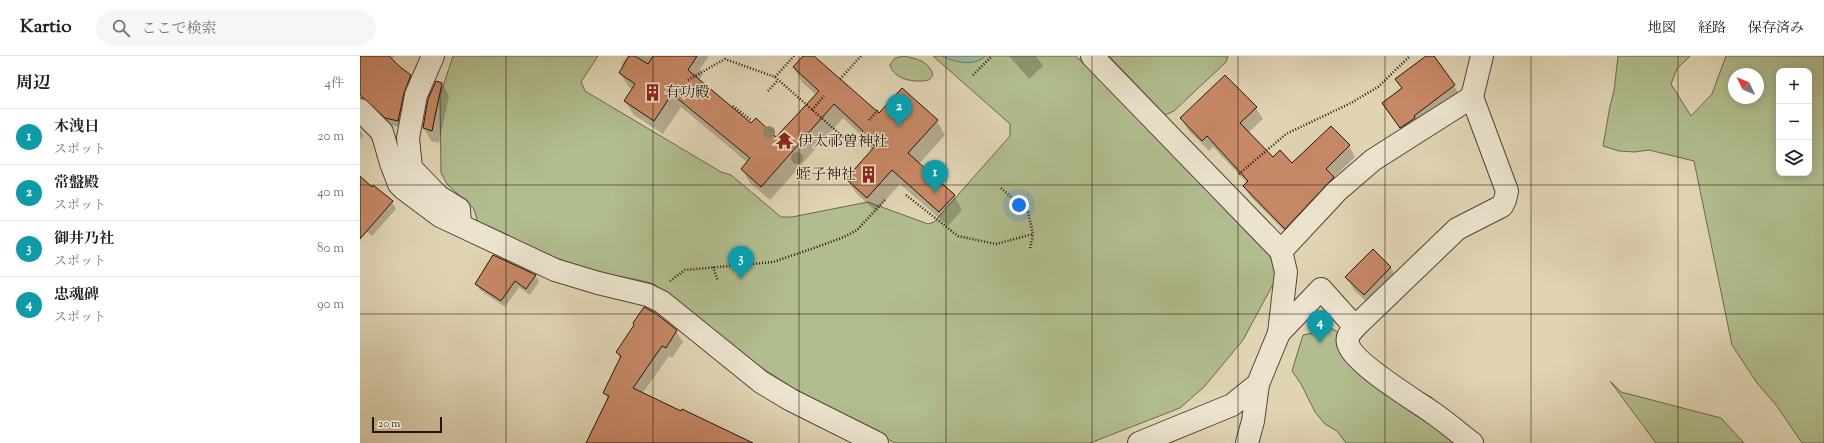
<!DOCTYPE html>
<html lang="ja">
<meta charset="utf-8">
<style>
body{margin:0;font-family:"Sorts Mill Goudy","Noto Serif JP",serif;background:#f6f6f6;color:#202124}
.controls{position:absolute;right:12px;top:12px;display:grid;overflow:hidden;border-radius:8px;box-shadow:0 2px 10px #0003}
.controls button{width:36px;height:36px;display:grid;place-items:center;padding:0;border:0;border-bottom:1px solid #e0e0e0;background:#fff;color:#202124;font:20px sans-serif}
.compass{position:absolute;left:1368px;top:12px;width:36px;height:36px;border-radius:50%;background:#fff;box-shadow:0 2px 10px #0003;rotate:314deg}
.scale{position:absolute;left:12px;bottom:10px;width:70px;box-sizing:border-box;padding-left:4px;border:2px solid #241505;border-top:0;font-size:11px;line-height:14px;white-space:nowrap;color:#241505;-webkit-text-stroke:3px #ebe3ce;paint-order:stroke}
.you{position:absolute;left:659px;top:149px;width:14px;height:14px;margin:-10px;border:3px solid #fff;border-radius:50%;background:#1a73e8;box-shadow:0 0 0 6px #1a73e833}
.badge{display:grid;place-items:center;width:26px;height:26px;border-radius:50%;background:#111827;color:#fff;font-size:13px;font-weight:700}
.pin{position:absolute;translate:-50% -33px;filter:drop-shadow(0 1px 2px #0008)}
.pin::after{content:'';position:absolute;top:21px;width:14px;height:12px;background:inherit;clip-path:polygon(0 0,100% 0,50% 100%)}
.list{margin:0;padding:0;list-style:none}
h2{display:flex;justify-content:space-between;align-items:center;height:52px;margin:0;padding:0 16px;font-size:17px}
h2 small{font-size:13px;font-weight:400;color:#757577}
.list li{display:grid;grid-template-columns:26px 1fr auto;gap:12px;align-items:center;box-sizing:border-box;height:56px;padding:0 16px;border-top:1px solid #e0e0e0}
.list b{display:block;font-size:15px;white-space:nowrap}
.list p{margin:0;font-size:13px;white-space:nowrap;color:#757577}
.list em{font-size:13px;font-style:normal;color:#757577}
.icon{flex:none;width:22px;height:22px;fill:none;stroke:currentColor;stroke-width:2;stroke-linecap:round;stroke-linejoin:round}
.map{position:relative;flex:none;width:1464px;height:387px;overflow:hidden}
header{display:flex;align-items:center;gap:24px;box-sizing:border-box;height:56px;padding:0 20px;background:#fff;border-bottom:1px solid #e0e0e0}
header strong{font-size:19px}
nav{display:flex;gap:22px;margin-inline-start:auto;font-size:14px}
.search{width:280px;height:36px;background:#f6f6f6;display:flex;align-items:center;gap:10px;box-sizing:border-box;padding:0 14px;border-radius:22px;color:#757577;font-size:15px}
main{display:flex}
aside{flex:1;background:#fff}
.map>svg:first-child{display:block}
.green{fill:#b1bd8e;stroke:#6a694a;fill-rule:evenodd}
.water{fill:#95b9a7;stroke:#687766}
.shadow{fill:#0003}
.building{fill:#c78866;stroke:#241505}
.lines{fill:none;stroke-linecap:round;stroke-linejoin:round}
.minor-casing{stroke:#534531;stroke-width:24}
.path{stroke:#241505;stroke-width:2.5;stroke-dasharray:1 2;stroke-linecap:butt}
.minor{stroke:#ebe3ce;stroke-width:22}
.tree{fill:#90866a}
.grid{fill:none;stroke:#241505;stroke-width:1;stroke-opacity:0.55}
.labels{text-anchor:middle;stroke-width:3;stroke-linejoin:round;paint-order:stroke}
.poi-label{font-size:15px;fill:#241505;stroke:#ebe3ce;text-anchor:start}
</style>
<header>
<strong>Kartio</strong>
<div class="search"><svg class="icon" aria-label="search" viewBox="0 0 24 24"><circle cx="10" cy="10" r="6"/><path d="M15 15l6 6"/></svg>ここで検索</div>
<nav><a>地図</a><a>経路</a><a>保存済み</a></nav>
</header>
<main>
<aside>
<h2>周辺<small>4件</small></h2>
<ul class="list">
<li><span class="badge" style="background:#0f9aa8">1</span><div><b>木洩日</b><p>スポット</p></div><em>20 m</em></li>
<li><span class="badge" style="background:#0f9aa8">2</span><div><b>常盤殿</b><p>スポット</p></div><em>40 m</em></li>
<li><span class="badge" style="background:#0f9aa8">3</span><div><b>御井乃社</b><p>スポット</p></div><em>80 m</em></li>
<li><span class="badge" style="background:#0f9aa8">4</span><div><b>忠魂碑</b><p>スポット</p></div><em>90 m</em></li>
</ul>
</aside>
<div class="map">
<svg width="1464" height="387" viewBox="0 0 1464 387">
<rect width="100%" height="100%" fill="#e0d4b4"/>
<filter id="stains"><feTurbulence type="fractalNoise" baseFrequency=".005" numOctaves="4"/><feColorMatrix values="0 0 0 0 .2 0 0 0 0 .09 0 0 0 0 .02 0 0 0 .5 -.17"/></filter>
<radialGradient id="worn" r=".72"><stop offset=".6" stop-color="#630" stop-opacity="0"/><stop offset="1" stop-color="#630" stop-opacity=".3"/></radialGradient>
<g class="green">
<path d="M93,0h145l-17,26 4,9 136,81 10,3 50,42h11l76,-15 60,22 6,-2 76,-86v-12l-77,-68h143l83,83 111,117 8,19 -35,65 -39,47 -24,21 -90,35h-195l-100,-54 -47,-30 -94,-75c-19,-6 -38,-7 -57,-13 -42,-11 -80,-29 -119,-48l-4,-14 -27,-25 -6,-11 -1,-77z"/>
<path d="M544,0c13,3 25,5 29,19l-4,5c-14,3 -35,0 -39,-15l5,-7z"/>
<path d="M749,0h119l-2,6 -52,49 -9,4z"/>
<path d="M1258,0h72l-13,13 -6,15 20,32 21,-22 14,-38h98v387h-22l-26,-38 -19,-22 -25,-38 -38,-184 -45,-11 -14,2 -16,-1 -16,-5 7,-40 4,-15zM1419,15h30v102h-30zM1374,18h24v24h-24z"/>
<path d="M973,273l26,19 21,21 51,28 12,11 11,35h-108l-9,-12 -12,-7 -10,-12 -14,-28 -9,-13 11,-36z"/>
<path d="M1250,325l11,11 100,26 23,25h-88z"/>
</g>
<path class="water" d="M582,0h43c-10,11 -31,6 -43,0z"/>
<g class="shadow">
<path d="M0,0h35l-5,5 21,15 4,7 -13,45 -12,-3 -21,-20h-9z"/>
<path d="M267,0h82l-9,13 3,5 -4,6 52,44 25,15 40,-44 -14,-13 -8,-14 10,-12h9l66,59 58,6 8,14 -26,29 35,31 8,15 -14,16 -48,-42 -24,27 -20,-18 -9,-14 25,-29 -9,-13 -20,-19 -73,82 -20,-17 -8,-14 6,-6 -67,-56 -18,27 -29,-19 -9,-14 8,-11 -4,-3 -9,-14 3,-5 -2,-3z"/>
<path d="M649,0h27l7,10 -14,13z"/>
<path d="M1068,0h5l29,42 -54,42 -25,-36 19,-15 -5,-10z"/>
<path d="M865,20l31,32 7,11 -15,14 25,25 19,7 57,-19 6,11 -22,21 7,11 -48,50 -41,-42 -7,-11 3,-3 -34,-36 -4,4 -21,-21 -7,-12z"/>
<path d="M82,27l7,13 -10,47 -8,-2 -7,-13z"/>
<path d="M0,74l3,6 -3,3z"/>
<path d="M0,122l12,10 20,14 4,7 -24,27 -12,-10z"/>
<path d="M1013,194l18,18 7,12 -26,27 -18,-17 -7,-13z"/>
<path d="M134,200l42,20 3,6 -9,13 -11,-8 -14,20 -25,-17 -4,-6z"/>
<path d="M295,257l21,18 7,11 -11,16 -3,-2 -27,38 109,49h-164l21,-43 -4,-8 16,-33 -3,-7z"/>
</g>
<g class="building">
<path d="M0,0h29l10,10 12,9 -7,18 -6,28 -13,-3 -25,-23z"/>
<path d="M269,0h6l13,8 5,-8h44l-9,14 63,53 5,-5 20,19 43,-46 -26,-24 10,-11h11l65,57 23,-25 36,32 -30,33 47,42 -16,17 -47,-42 -25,28 -21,-19 29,-33 -15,-12 3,-3 -29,-27 -73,83 -20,-18 9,-11 -78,-64 -18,27 -30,-20 11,-17 -16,-11z"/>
<path d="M1066,0h8l21,29 -41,31 1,2 -15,10 -18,-25 20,-15 -7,-9z"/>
<path d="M865,19l32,32 -17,16 33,34 7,-7 12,13 39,-37 19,19 -24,24 8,8 -49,52 -42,-43 5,-5 -41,-45 -5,5 -22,-23z"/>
<path d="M76,25l6,2 -10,48 -9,-3 5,-29z"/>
<path d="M0,120l12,11 1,-2 20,16 -33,38z"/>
<path d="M1013,193l18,18 -27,28 -19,-18z"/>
<path d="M133,199l43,20 -10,14 -11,-8 -14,20 -26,-17z"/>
<path d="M284,251l11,6 22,17 -11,18 -4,-2 -29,42 48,23 1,-2 71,34h-167l23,-47 -6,-3 18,-37 -5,-4 18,-27 -1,-2z"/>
</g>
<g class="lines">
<defs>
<g id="minor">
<path d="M73,0l-17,39 -8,43 3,30 27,28 21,13 1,16"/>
<path d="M732,0l189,195 5,21 -7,61"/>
<path d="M0,54l22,22 9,31 8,21 5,5 36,27 115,54 43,13 50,12 14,7 99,80 30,18 86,43"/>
<path d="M921,195l56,-60 36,-31 99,-63 10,-41"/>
<path d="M995,271l102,-98 45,-23 3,-6 2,-9 -35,-94"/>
<path d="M779,387l93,-38 26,-21 21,-51 42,-44 34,38c-4,5 -9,9 -7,16 3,19 67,57 85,70 13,9 26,20 39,30"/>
<path d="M887,387l6,-22 5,-37"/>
</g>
</defs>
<use href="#minor" class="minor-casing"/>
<g class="path">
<path d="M613,19l19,-19"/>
<path d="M415,21l75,66"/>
<path d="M480,23l21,-23"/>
<path d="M328,24l37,-21 50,18 19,-21"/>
<path d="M408,35l10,-11"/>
<path d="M373,50l18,14"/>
<path d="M452,54l12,-14"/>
<path d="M509,64l9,-10"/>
<path d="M879,118l47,-40 65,-31 27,-16 32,-31"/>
<path d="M641,132l27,24 5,22 -3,15"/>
<path d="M546,139l52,41 38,8 37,-10"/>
<path d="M353,211l5,14"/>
<path d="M310,225l15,-11 88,-8 41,-14 30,-11 13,-7 28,-30"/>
</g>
<use href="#minor" class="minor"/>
</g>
<g class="tree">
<circle cx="409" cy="76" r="6"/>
<circle cx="437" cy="102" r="6"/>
</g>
<path class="grid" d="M146,0v387M293,0v387M439,0v387M586,0v387M732,0v387M878,0v387M1025,0v387M1171,0v387M1318,0v387M0,129h1464M0,258h1464"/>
<defs>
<symbol id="building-bare" viewBox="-9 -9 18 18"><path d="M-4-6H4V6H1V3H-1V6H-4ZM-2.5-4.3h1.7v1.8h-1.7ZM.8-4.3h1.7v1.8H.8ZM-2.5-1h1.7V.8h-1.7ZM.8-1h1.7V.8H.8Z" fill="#8f2418" stroke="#ebe3ce" stroke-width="2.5" paint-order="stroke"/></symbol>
<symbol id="temple-bare" viewBox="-9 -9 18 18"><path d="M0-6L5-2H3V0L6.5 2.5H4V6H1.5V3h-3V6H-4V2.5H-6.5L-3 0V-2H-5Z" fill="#8f2418" stroke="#ebe3ce" stroke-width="2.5" paint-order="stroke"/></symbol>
</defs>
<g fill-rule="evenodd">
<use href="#building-bare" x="280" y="24" width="25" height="25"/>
<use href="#temple-bare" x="412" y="72" width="25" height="25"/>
<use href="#building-bare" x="496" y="106" width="25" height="25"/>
</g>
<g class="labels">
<g class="poi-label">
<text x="305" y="41">有功殿</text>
<text x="438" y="90">伊太祁曽神社</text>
<text x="496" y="123" text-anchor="end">蛭子神社</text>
</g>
</g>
<rect width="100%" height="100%" filter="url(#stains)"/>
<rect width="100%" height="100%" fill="url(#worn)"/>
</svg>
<div class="controls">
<button>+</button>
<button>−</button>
<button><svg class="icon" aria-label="layers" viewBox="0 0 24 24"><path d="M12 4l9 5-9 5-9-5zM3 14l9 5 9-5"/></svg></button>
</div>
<svg class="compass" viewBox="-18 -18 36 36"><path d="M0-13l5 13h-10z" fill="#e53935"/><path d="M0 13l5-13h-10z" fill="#757577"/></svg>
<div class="scale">20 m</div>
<div class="you"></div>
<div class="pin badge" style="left:575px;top:137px;background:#0f9aa8">1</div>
<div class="pin badge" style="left:539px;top:71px;background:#0f9aa8">2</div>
<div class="pin badge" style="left:381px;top:223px;background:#0f9aa8">3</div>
<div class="pin badge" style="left:960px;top:287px;background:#0f9aa8">4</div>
</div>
</main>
